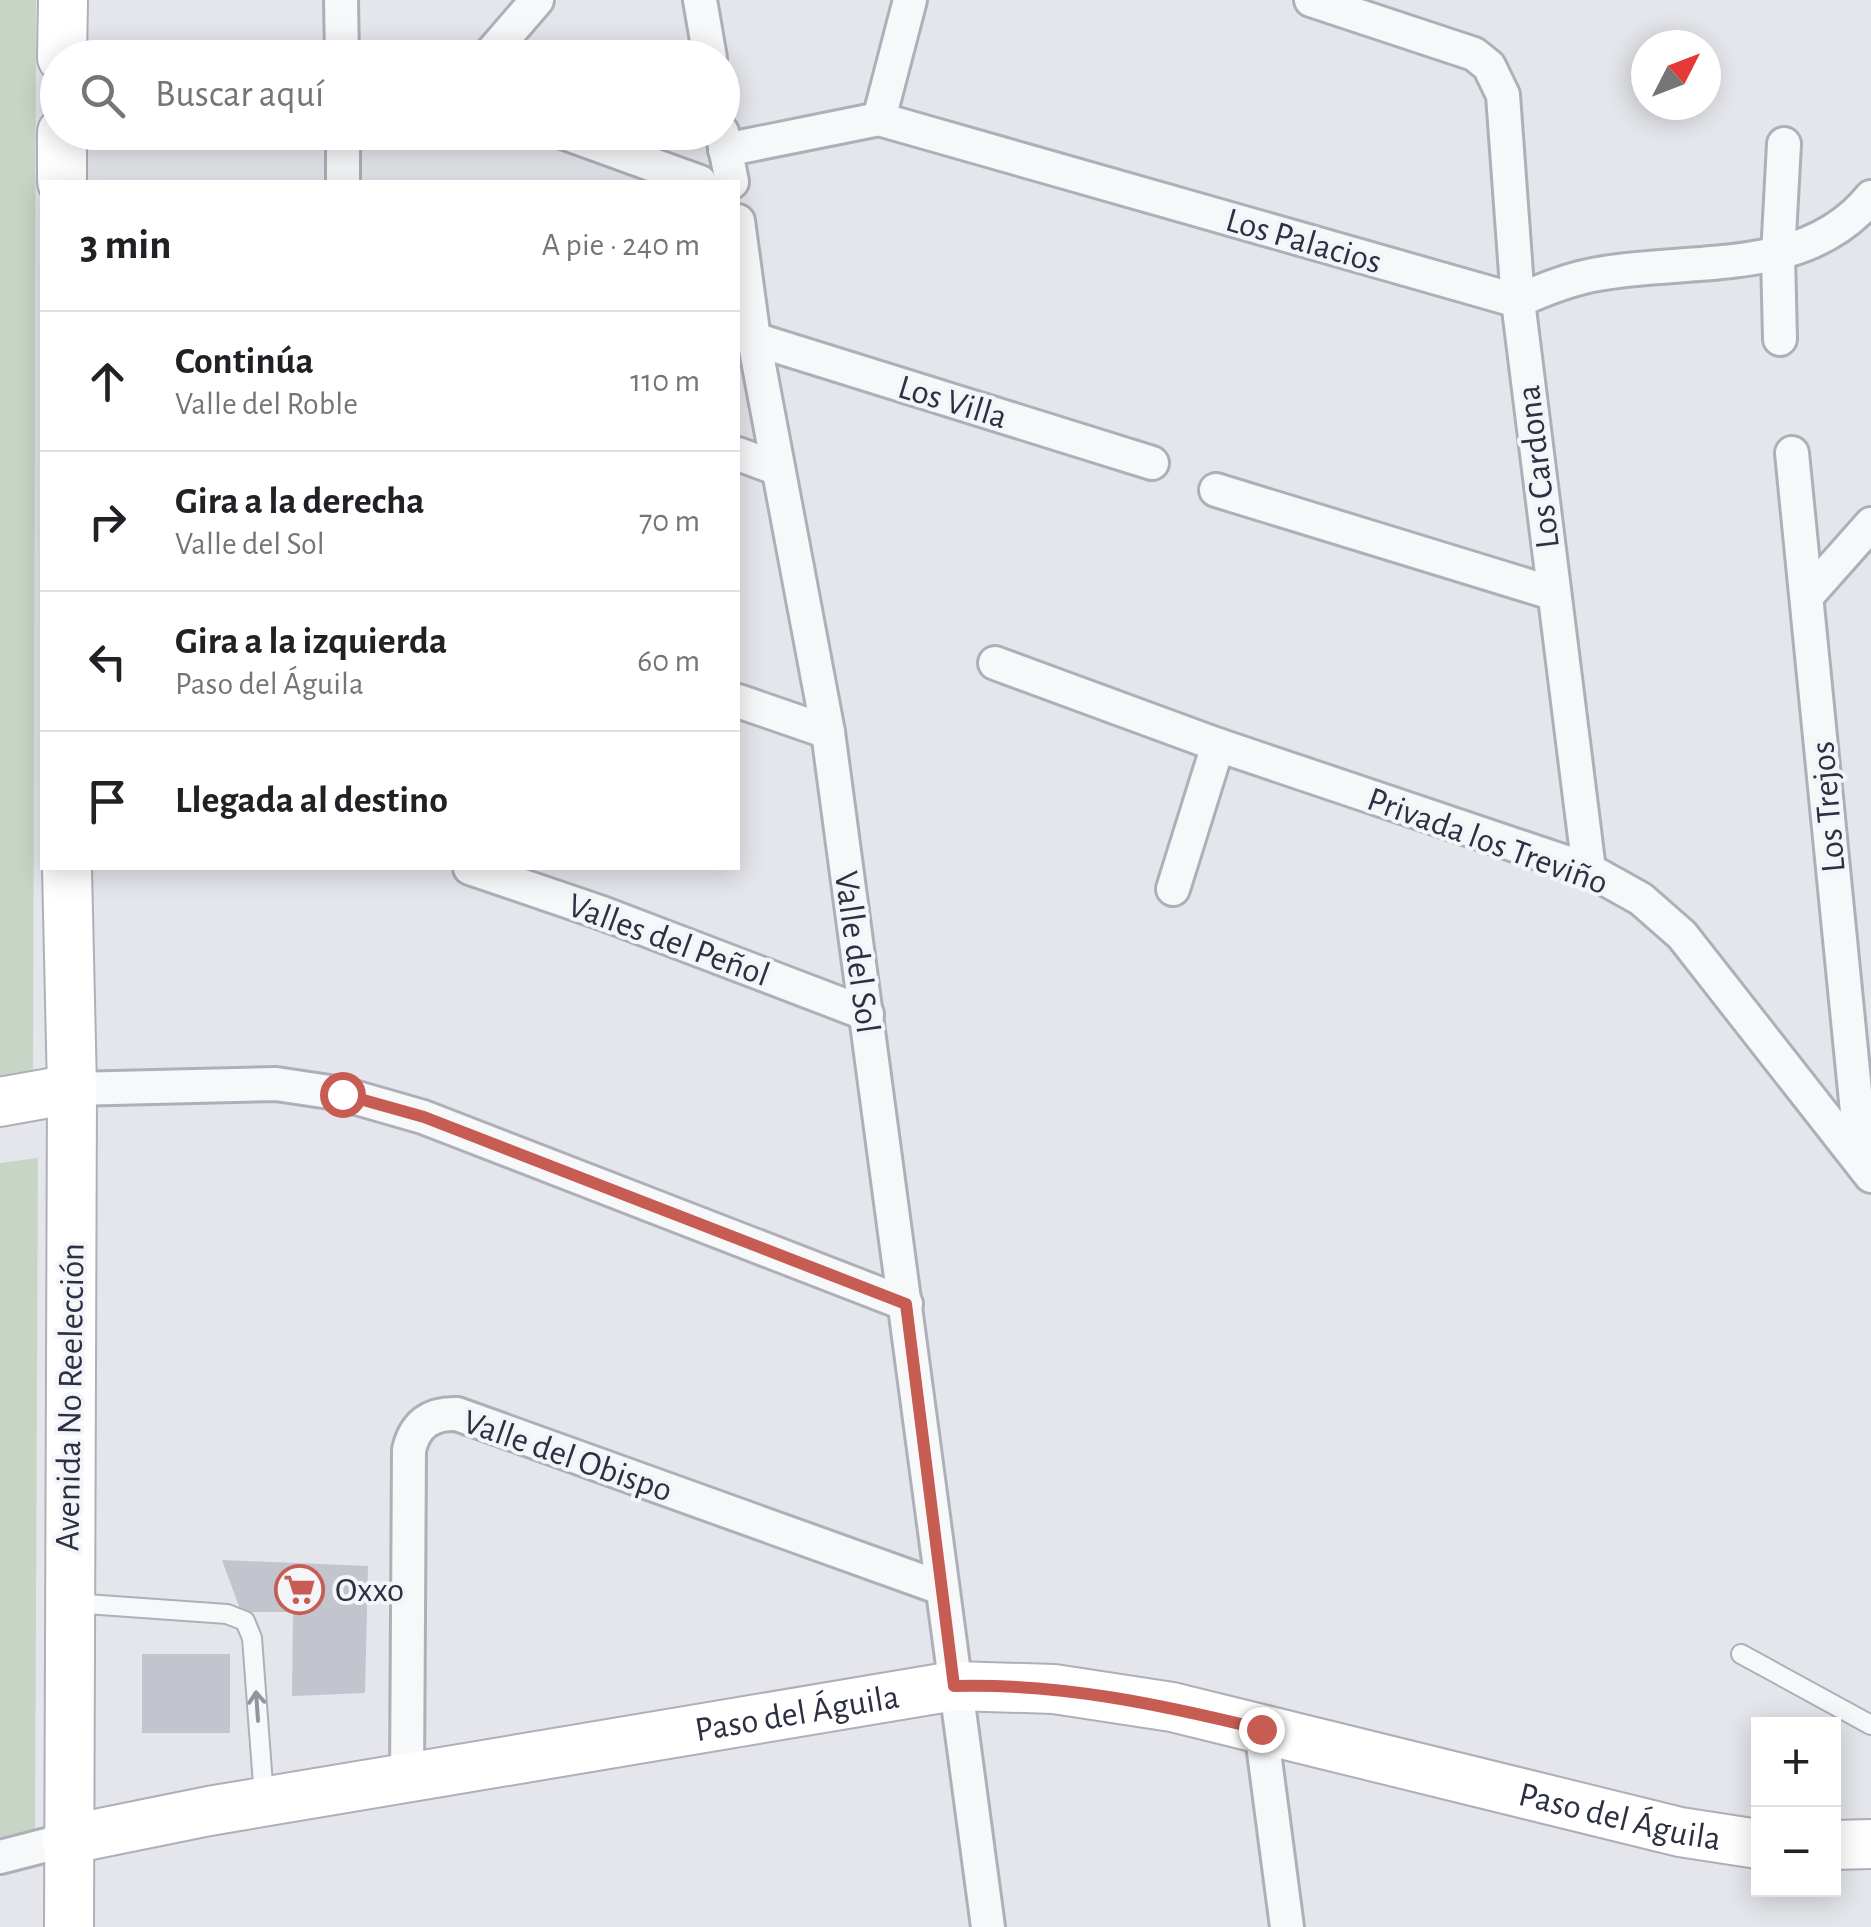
<!DOCTYPE html>
<html lang="es">
<meta charset="utf-8">
<style>
body{margin:0;font-family:"Alegreya Sans",sans-serif;background:#f2f2f2;color:#202124}
.controls{position:absolute;right:30px;bottom:30px;display:grid;overflow:hidden;border-radius:0px;box-shadow:0 5px 25px #0003}
.controls button{width:90px;height:90px;display:grid;place-items:center;padding:0;border:0;border-bottom:2px solid #e0e0e0;background:#fff;color:#202124;font:50px sans-serif}
.compass{position:absolute;left:1631px;top:30px;width:90px;height:90px;border-radius:50%;background:#fff;box-shadow:0 5px 25px #0003;rotate:48deg}
.stop{position:absolute;width:30px;height:30px;margin:-22px;border:8px solid #c75c53;border-radius:50%;background:#fff}
.stop.end{background:#c75c53;border-color:#fff;box-shadow:0 2px 10px #0008}
.list{margin:0;padding:0;list-style:none}
h2{display:flex;justify-content:space-between;align-items:center;height:130px;margin:0;padding:0 40px;font-size:42px}
h2 small{font-size:32px;font-weight:400;color:#757577}
.list li{display:grid;grid-template-columns:65px 1fr auto;gap:30px;align-items:center;box-sizing:border-box;height:140px;padding:0 40px;border-top:2px solid #e0e0e0}
.list b{display:block;font-size:38px;white-space:nowrap}
.list p{margin:0;font-size:32px;white-space:nowrap;color:#757577}
.list em{font-size:32px;font-style:normal;color:#757577}
.icon{flex:none;width:55px;height:55px;fill:none;stroke:currentColor;stroke-width:2;stroke-linecap:round;stroke-linejoin:round}
.map{position:relative;flex:none;width:1871px;height:1927px;overflow:hidden}
.search{position:absolute;background:#fff;box-shadow:0 5px 25px #0003;left:40px;top:40px;width:700px;height:110px;display:flex;align-items:center;gap:25px;box-sizing:border-box;padding:0 35px;border-radius:55px;color:#757577;font-size:38px}
.panel{position:absolute;background:#fff;box-shadow:0 5px 25px #0003;left:40px;top:180px;width:700px;height:690px;border-radius:0px}
.map>svg:first-child{display:block}
.green{fill:#c7d5c6}
.building{fill:#c2c4ce}
.lines{fill:none;stroke-linecap:round;stroke-linejoin:round}
.lane-casing{stroke:#aeafb9;stroke-width:22}
.street-casing{stroke:#aeafb9;stroke-width:38}
.secondary-casing{stroke:#aeafb9;stroke-width:52}
.lane{stroke:#f7f8fa;stroke-width:18}
.street{stroke:#f7f8fa;stroke-width:32}
.secondary{stroke:#fff;stroke-width:48}
.oneway{stroke:#92949e}
.route{stroke:#c75c53;stroke-width:12}
.labels{text-anchor:middle;stroke-width:8;stroke-linejoin:round;paint-order:stroke}
.street-label{font-size:35px;fill:#2d3043;stroke:#f4f5f9}
.poi-label{font-size:35px;fill:#2d3043;stroke:#f4f5f9;text-anchor:start}
</style>
<div class="map">
<svg width="1871" height="1927" viewBox="0 0 1871 1927">
<rect width="100%" height="100%" fill="#e5e6eb"/>
<g class="green">
<path d="M0,0h36l-3,1089 -33,4z"/>
<path d="M38,1158l-3,679 -35,5v-679z"/>
</g>
<g class="building">
<path d="M222,1560l146,6 -3,127 -73,3 1,-84h-52z"/>
<rect x="142" y="1654" width="88" height="79"/>
</g>
<g class="lines">
<defs>
<g id="lane">
<path d="M72,1603l155,11 18,7 7,17 12,160"/>
<path d="M1741,1654l130,71"/>
</g>
<g id="street">
<path d="M341,0l1,58"/>
<path d="M700,0l10,58"/>
<path d="M1311,0l163,54 15,12 14,29 15,206 71,569"/>
<path d="M487,58l50,-58"/>
<path d="M879,119l31,-119"/>
<path d="M343,132v50"/>
<path d="M562,132l138,50"/>
<path d="M722,132l10,50"/>
<path d="M725,150l154,-31 639,182c26,-12 51,-22 80,-27 91,-17 208,4 273,-77"/>
<path d="M738,221l16,118 74,393 160,1195"/>
<path d="M754,339l398,124"/>
<path d="M1780,339l-2,-84 6,-111"/>
<path d="M1792,453l70,709"/>
<path d="M738,454l38,14"/>
<path d="M1216,490l336,103"/>
<path d="M1808,595l63,-71"/>
<path d="M995,663l223,82 371,125 52,29 41,36 189,241"/>
<path d="M738,701l90,31"/>
<path d="M470,868l132,45 265,101"/>
<path d="M1173,889l45,-144"/>
<path d="M72,1089l204,-5 67,10 80,23 483,187"/>
<path d="M1261,1729l26,198"/>
<path d="M407,1780l2,-330c6,-26 22,-37 48,-36l484,174"/>
<path d="M0,1857l66,-17"/>
</g>
<g id="secondary">
<path d="M62,58l1,-58"/>
<path d="M62,182v-50"/>
<path d="M67,868l5,221 -3,838"/>
<path d="M0,1102l72,-13"/>
<path id="s1" d="M66,1840l143,-29 745,-125 100,3 118,18 508,125 78,12"/>
<path d="M1834,1845l37,-1"/>
</g>
</defs>
<use href="#lane" class="lane-casing"/>
<use href="#street" class="street-casing"/>
<use href="#secondary" class="secondary-casing"/>
<use href="#lane" class="lane"/>
<use href="#street" class="street"/>
<use href="#secondary" class="secondary"/>
</g>
<defs><path id="oneway-shaft" d="M-6 0H5M1.5-3L5.5 0L1.5 3" fill="none" stroke-width="1.6" stroke-linecap="round" stroke-linejoin="round" transform="scale(2.5)"/></defs>
<use class="oneway" href="#oneway-shaft" transform="translate(257 1706) rotate(-94)"/>
<g class="lines">
<path class="route" d="M342,1094l82,23 482,187 48,382c105,-3 205,18 307,43"/>
</g>
<defs>
<symbol id="supermarket-ring" viewBox="-11 -11 22 22"><circle r="9.5" fill="#f4f5f9" stroke="#c75c53" stroke-width="1.5"/><path d="M-6-5.5h2.5l.6 2H6L4.5 2H-2.5L-4.4-4H-6ZM-1.5 3.2a1.3 1.3 0 1 0 .1 0ZM3 3.2a1.3 1.3 0 1 0 .1 0Z" fill="#c75c53"/></symbol>
</defs>
<g fill-rule="evenodd">
<use href="#supermarket-ring" x="272" y="1562" width="55" height="55"/>
</g>
<g class="labels">
<g class="street-label">
<text transform="translate(1304 240) rotate(16)" y="12">Los Palacios</text>
<text transform="translate(953 401) rotate(17)" y="12">Los Villa</text>
<text transform="translate(1537 467) rotate(-97)" y="12">Los Cardona</text>
<text transform="translate(1827 807) rotate(-95)" y="12">Los Trejos</text>
<text transform="translate(1488 840) rotate(20)" y="12">Privada los Treviño</text>
<text transform="translate(669 939) rotate(20)" y="12">Valles del Peñol</text>
<text transform="translate(858 952) rotate(82)" y="12">Valle del Sol</text>
<text transform="translate(69 1397) rotate(-89)" y="12">Avenida No Reelección</text>
<text transform="translate(568 1455) rotate(19)" y="12">Valle del Obispo</text>
<text dy="12" stroke="none"><textPath href="#s1" startOffset="742">Paso del Águila</textPath></text>
<text dy="12" stroke="none"><textPath href="#s1" startOffset="1582">Paso del Águila</textPath></text>
</g>
<g class="poi-label">
<text x="335" y="1601">Oxxo</text>
</g>
</g>
</svg>
<div class="controls">
<button>+</button>
<button>−</button>
</div>
<svg class="compass" viewBox="-18 -18 36 36"><path d="M0-13l5 13h-10z" fill="#e53935"/><path d="M0 13l5-13h-10z" fill="#757577"/></svg>
<div class="stop" style="left:342px;top:1094px"></div>
<div class="stop end" style="left:1261px;top:1729px"></div>
<div class="search"><svg class="icon" aria-label="search" viewBox="0 0 24 24"><circle cx="10" cy="10" r="6"/><path d="M15 15l6 6"/></svg>Buscar aquí</div>
<section class="panel">
<h2>3 min<small>A pie · 240 m</small></h2>
<ul class="list">
<li><svg class="icon" aria-label="ahead" viewBox="0 0 24 24"><path d="M12 20V5M6 11l6-6 6 6"/></svg><div><b>Continúa</b><p>Valle del Roble</p></div><em>110 m</em></li>
<li><svg class="icon" aria-label="right" viewBox="0 0 24 24"><path d="M7 20v-9h11M14 6l5 5-5 5"/></svg><div><b>Gira a la derecha</b><p>Valle del Sol</p></div><em>70 m</em></li>
<li><svg class="icon" aria-label="left" viewBox="0 0 24 24"><path d="M17 20v-9H6M10 6l-5 5 5 5"/></svg><div><b>Gira a la izquierda</b><p>Paso del Águila</p></div><em>60 m</em></li>
<li><svg class="icon" aria-label="arrive" viewBox="0 0 24 24"><path d="M6 21V4h12l-3 4 3 4H6"/></svg><div><b>Llegada al destino</b></div></li>
</ul>
</section>
</div>
